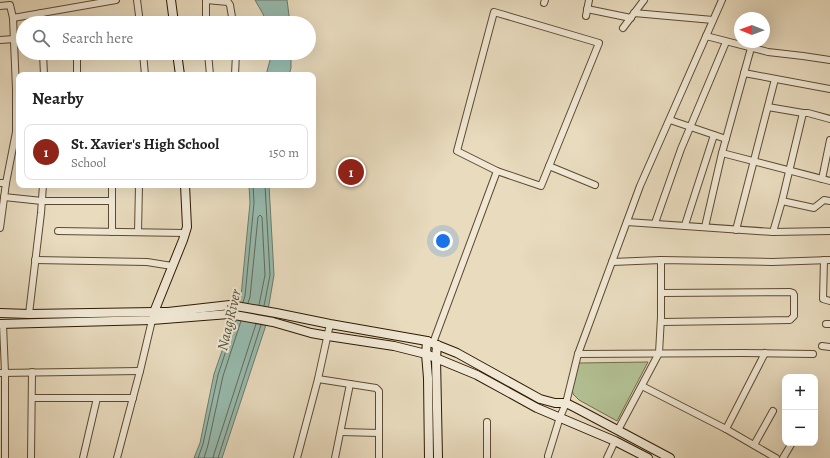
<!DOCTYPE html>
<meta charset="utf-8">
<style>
body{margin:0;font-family:Alegreya,serif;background:#f2f2f2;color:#222}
.controls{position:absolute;right:12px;bottom:12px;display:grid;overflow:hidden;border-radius:8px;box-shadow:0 4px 16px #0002}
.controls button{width:36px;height:36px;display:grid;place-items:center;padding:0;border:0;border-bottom:1px solid #e0e0e0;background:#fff;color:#222;font:20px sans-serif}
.compass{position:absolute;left:734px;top:12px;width:36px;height:36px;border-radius:50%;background:#fff;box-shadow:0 4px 16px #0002;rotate:271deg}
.you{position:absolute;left:443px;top:241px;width:14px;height:14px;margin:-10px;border:3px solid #fff;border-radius:50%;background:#1a73e8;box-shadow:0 0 0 6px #1a73e833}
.badge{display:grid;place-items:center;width:26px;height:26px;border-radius:50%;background:#8f2418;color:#fff;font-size:13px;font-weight:700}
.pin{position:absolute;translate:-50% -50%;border:2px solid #fff;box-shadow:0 1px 4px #0006}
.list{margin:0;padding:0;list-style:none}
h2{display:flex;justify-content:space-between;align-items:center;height:52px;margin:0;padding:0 16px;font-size:17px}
h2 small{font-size:13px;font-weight:400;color:#767676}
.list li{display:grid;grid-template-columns:26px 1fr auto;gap:12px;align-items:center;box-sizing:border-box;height:56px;margin:0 8px 8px;padding:0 8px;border:1px solid #e0e0e0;border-radius:8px}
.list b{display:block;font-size:15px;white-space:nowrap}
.list p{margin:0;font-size:13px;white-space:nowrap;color:#767676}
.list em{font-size:13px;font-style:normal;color:#767676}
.icon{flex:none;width:22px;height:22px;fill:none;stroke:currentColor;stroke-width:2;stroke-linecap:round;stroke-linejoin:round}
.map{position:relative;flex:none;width:830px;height:458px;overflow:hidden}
.search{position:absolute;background:#fff;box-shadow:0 4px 16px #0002;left:16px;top:16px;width:300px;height:44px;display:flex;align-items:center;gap:10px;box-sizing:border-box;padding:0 14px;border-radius:22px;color:#767676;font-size:15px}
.panel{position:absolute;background:#fff;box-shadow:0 4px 16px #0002;left:16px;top:72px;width:300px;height:116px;border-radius:8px}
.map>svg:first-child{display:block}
.green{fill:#b3c194;stroke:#716e4a}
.water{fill:#97bbaf;stroke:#6d7b69}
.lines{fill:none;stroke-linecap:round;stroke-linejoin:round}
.shore{stroke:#636a58;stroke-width:1}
.street-casing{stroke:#5d4a30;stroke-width:8}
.secondary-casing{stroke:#2f1a00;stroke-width:10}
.street{stroke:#f0e8d5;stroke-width:6}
.secondary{stroke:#f0e8d5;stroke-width:8}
.labels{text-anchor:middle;stroke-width:4;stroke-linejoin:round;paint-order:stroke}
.water-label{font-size:15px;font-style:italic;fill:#53523d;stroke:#f0e8d5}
</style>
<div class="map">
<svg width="830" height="458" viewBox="0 0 830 458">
<rect width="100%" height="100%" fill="#e8dbbe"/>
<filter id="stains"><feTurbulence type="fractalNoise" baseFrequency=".005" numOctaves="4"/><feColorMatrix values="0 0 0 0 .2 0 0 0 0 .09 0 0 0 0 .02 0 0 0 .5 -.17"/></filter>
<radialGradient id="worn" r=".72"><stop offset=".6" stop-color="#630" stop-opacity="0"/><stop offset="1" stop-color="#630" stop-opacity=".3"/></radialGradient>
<path class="green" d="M648,362l-31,59 -38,-21 -6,-6 -2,-12 8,-19z"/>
<g class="water">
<path d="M255,0h32l3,23h-23l-4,-9z"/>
<path d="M272,53h19v15l-2,7h-23z"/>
<path d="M249,185h20l5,90 -9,53 -43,130h-28l6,-15 14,-69 27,-78 9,-93z"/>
</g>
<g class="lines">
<g class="shore">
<path d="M243,302l2,-6 9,-93 -1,-18"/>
<path d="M248,303l2,-6 8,-80 2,-2 2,2 3,58 -6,30"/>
<path d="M264,306l6,-31 -5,-90"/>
<path d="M198,458l5,-14 15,-69 18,-55"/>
<path d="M204,458l4,-13 15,-69 18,-55"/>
<path d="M213,458l1,-4 42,-130"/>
<path d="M218,458l43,-133"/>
</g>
<defs>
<g id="street">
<path d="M137,0l3,23"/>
<path d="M206,0l22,2 2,3 3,18"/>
<path d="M544,3l1,-3"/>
<path d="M0,6l10,-1 3,13 103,-18"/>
<path d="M587,9l44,9"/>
<path d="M494,12l105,31 -58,143 -44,-15 -40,-20z"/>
<path d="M41,13l1,10"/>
<path d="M634,13l79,7"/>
<path d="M586,16l3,-16"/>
<path d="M206,23v-23"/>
<path d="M623,28l21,-28"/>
<path d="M706,36l62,16 35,4 27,4"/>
<path d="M0,40l14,-1"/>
<path d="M43,53l1,22"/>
<path d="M77,53v22"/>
<path d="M143,53l2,22"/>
<path d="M208,53l2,22"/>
<path d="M744,73l86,16"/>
<path d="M235,75l1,-22"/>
<path d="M768,107l35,6h5l22,6"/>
<path d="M670,120l56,19"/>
<path d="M722,153l108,28"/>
<path d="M549,166l46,19"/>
<path d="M822,179l8,-39"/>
<path d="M0,183h6l-6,45"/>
<path d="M6,183l10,-51v-43l-3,-71"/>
<path d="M4,197l38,4h70v31"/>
<path d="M112,201v-16"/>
<path d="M782,201l32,7 10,-8 6,1"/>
<path d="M627,222l146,10 57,-1"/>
<path d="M655,223l26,-74 45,-107"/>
<path d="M685,225l29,-90"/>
<path d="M705,227l17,-74 29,-105"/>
<path d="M736,230l39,-151"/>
<path d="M58,231l127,2"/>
<path d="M138,232l1,-47"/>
<path d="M773,232l9,-31 21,-88"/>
<path d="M35,260l112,2 25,4"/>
<path d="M824,260l-1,39 7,2"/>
<path d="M612,262l49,-2 111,2 58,-2"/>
<path d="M29,314l12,-101 2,-28"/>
<path d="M661,322l129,-2 4,-4v-21l-1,-2 -3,-1 -129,1"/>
<path d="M3,324l2,49v85"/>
<path d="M826,324h4"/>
<path d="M433,343l64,-172"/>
<path d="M822,346l8,1"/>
<path d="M578,354l164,-1 71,1"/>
<path d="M0,373l140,-2"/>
<path d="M318,379l58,9 3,3v67"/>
<path d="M642,386l84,43 50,29"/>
<path d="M32,398h101"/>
<path d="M487,422v36"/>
<path d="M726,429l39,-76"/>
<path d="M618,430l41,-77 2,-36v-57"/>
<path d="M341,432l38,1"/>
<path d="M754,445l19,-34"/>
<path d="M548,456l12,-39 6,-14 12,-49 62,-168 82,-186"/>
<path d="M31,458l1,-86"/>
<path d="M83,458l14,-60"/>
<path d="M117,458l23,-87 13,-55"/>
<path d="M297,458l21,-79 12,-55"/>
<path d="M335,458l15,-74"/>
<path d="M607,458l8,-17"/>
<path d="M783,458l9,-15"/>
</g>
<g id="secondary">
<path d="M171,0l3,23"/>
<path d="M177,53l3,22"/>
<path d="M154,312l29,-72 4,-13 -2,-42"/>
<path d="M0,313l29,1 125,-2h14l62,-7 46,8 54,11 97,17 30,12 83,46 15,4h11l10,5 94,50"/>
<path d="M0,324l152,-4 77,-6 44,8 38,11 17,3 66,10 32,8 51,21 60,33 78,33 33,17"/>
<path d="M427,341l-1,13 2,24 1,80"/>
<path d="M437,345l-1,13 2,100"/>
</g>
</defs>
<use href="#street" class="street-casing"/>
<use href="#secondary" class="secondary-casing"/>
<use href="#street" class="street"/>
<use href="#secondary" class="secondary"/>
</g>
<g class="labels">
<g class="water-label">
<text transform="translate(229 320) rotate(-77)" y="5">Naag River</text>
</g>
</g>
<rect width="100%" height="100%" filter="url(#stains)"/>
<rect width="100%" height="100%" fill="url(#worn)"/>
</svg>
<div class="controls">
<button>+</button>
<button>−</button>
</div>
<svg class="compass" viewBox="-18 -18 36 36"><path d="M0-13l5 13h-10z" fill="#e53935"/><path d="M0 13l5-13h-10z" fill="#767676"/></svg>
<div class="you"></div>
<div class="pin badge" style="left:351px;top:172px">1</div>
<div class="search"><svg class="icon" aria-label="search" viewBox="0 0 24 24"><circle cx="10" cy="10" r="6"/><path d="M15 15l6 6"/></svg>Search here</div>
<section class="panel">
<h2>Nearby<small></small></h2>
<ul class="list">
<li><span class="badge">1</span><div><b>St. Xavier's High School</b><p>School</p></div><em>150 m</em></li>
</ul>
</section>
</div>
